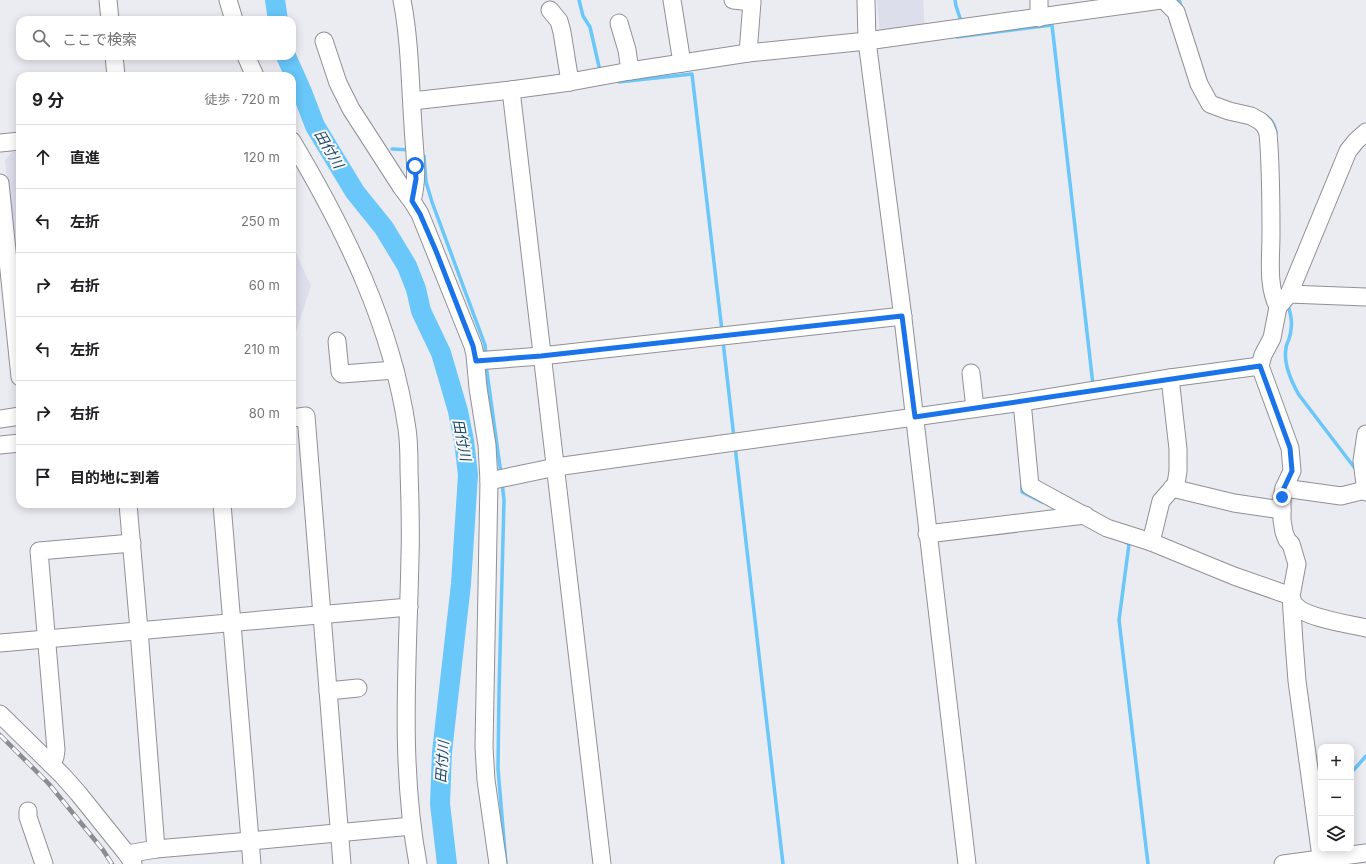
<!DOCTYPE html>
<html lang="ja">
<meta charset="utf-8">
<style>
body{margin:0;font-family:Inter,"Noto Sans JP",sans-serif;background:#f2f2f2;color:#202124}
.controls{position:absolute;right:12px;bottom:12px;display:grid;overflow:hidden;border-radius:8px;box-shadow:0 2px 10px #0003}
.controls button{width:36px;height:36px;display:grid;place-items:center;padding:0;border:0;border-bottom:1px solid #e0e0e0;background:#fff;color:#202124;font:20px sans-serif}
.stop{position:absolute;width:12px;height:12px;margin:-9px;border:3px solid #1a73e8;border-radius:50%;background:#fff}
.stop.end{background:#1a73e8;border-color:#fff;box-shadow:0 1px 4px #0008}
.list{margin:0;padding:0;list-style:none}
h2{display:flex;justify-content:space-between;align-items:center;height:52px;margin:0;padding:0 16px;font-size:17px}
h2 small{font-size:13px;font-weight:400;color:#757577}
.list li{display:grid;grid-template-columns:26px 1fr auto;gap:12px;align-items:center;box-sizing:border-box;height:64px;padding:0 16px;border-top:1px solid #e0e0e0}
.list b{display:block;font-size:15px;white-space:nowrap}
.list em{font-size:13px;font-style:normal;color:#757577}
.icon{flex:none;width:22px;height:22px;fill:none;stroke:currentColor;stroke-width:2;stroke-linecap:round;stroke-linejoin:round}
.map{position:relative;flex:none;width:1366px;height:864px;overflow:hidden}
.search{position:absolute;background:#fff;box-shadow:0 2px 10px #0003;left:16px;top:16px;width:280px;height:44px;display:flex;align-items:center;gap:10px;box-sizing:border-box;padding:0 14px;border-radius:12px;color:#757577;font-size:15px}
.panel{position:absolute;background:#fff;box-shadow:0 2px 10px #0003;left:16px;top:72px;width:280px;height:436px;border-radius:12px}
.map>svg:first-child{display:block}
.built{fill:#dddeec}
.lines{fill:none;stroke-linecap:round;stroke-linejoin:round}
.stream{stroke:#69c7fa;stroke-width:3.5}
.river{stroke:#69c7fa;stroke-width:20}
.minor-casing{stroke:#909097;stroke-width:19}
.minor{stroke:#fff;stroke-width:17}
.rail-casing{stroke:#8b8b90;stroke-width:4.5}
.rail{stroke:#f8f9fe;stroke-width:3;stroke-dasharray:9;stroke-linecap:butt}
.route{stroke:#1a73e8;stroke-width:5}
.labels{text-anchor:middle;stroke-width:4;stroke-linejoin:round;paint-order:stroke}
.water-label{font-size:14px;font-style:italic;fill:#1b4459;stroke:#f8f9fe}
</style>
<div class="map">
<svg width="1366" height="864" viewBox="0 0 1366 864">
<rect width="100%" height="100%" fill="#ebebf2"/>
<g class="built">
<path d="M877,0h46l2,32 -45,3z"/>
<path d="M20,151v158l-15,-149 7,-8z"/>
<path d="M292,244l19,42 -19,58z"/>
</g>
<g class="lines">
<g class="stream">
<path d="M579,0l4,16 7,11 10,44"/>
<path d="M955,0l1,6 6,18"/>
<path d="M1179,0l3,9"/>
<path d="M957,37l95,-12 41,360"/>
<path d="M619,79v3l73,-8 30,257"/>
<path d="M1263,114c8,4 12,11 13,19"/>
<path d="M392,149l19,1"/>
<path d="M420,154l4,2 2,26 6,20 53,143 1,10"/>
<path d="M1287,303c5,13 6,23 2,36 -1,3 -3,6 -3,9 -3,16 5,33 13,47l58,76"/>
<path d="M723,341l11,97"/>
<path d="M486,365l15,109"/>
<path d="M735,446l48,418"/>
<path d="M502,482l2,18 -5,192 -1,77 8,95"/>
<path d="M1022,484v8l20,10"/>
<path d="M1123,541l6,3 -10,76 29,244"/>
<path d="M1351,773l15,-17"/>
</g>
<g class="river">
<path d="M275,0l3,20"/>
<path d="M286,56l16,36 13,34 40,66 29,36 23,38 9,23 5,22 20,42 17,58 6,30 4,34 -7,109 -19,168 -2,52 7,60"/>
</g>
<defs>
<g id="minor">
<path d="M108,0l2,20"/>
<path d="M228,0l6,20"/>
<path d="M402,0c8,41 8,83 11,125 1,25 6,51 -1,76"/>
<path d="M672,0l10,63"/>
<path d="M733,0l19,2 -4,51"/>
<path d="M866,0l1,41 35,269 65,554"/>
<path d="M1164,0l12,12 23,72 11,20 19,7 22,5 9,5 5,5 3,7c3,33 3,68 3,101 0,25 -4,51 7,73"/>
<path d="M550,10l9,11 3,11 8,50"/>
<path d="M1039,18v-18"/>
<path d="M619,23l8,27 3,21"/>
<path d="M324,41l14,42 13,26 51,79 10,13 8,13 53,132 2,9 3,33 9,57 2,36 -5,266 2,33 12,84"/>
<path d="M114,56l2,20"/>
<path d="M246,56l9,20"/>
<path d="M511,90l91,774"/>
<path d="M412,101l99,-11 59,-8 60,-11 118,-18 119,-12 294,-41"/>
<path d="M292,141c53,89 100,184 115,288 2,13 2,28 2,41 1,29 2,58 1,87 -2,102 -11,206 8,307"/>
<path d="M0,143l20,-2"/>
<path d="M0,183l20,194"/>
<path d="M1289,294l77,3"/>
<path d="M337,341l3,31 2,2 53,-4"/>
<path d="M476,361l65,-5 362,-40"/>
<path d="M971,373l4,35"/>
<path d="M1022,402l8,84 77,42 44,14 83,34 57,20c1,3 2,7 4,9 10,13 54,19 71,23"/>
<path d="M292,418l14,-2 36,448"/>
<path d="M0,419l20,-3"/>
<path d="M1366,434l-4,27 4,31"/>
<path d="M0,445l20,-2"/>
<path d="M489,481l67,-14 466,-65 148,-24 90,-12"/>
<path d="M1172,488l62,15 48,7"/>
<path d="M1284,488l57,8 24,-6"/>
<path d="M128,504l11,126 17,219"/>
<path d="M222,504l30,360"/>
<path d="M927,534l158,-19"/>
<path d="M1151,542l10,-41 15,-17 2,-13v-22l-8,-71"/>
<path d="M0,643l409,-36"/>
<path d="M328,691l30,-3"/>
<path d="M0,714l62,61 16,18 49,61 6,9"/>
<path d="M51,764l4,-7 1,-7 -17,-199 93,-8"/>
<path d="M28,811v6l16,47"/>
<path d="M127,854l29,-5 94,-8 162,-15"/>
<path d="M1283,864l83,-11"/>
<path d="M1322,864l-25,-183 -3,-39 -3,-46 6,-32 -6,-20 -4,-4 -3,-8 -2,-12v-23l2,-9 8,-17 -2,-23 -30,-82 3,-11 9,-17 6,-31 11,-13 59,-143 8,-10 10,-9"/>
</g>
</defs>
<use href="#minor" class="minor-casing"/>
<use href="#minor" class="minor"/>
<defs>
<path id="rail" d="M0,735l49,49 54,66 9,14"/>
</defs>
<use href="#rail" class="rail-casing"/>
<use href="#rail" class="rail"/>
</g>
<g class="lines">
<path class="route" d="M415,166l1,13 -4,22 8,13 16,37 37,95 3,15 65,-5 361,-40 13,101 345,-51 30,82 2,23 -8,17 -2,9"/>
</g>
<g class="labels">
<g class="water-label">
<text transform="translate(329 149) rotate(59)" y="5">田付川</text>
<text transform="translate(462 440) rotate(79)" y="5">田付川</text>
<text transform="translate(442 762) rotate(-86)" y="5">田付川</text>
</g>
</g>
</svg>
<div class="controls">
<button>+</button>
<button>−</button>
<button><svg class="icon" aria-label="layers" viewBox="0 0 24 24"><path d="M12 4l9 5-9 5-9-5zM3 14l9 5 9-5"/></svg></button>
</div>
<div class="stop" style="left:415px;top:166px"></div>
<div class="stop end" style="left:1282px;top:497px"></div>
<div class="search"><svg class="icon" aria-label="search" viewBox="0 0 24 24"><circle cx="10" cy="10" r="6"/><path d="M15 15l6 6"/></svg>ここで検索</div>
<section class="panel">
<h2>9 分<small>徒歩 · 720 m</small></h2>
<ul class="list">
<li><svg class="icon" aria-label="ahead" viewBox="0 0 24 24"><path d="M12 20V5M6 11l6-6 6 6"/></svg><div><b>直進</b></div><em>120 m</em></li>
<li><svg class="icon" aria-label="left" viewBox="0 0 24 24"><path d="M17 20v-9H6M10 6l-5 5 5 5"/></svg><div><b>左折</b></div><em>250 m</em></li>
<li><svg class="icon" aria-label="right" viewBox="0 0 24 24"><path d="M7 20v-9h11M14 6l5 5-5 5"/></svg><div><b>右折</b></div><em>60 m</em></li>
<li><svg class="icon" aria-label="left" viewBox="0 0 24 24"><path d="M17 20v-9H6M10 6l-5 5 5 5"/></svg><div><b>左折</b></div><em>210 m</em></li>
<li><svg class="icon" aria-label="right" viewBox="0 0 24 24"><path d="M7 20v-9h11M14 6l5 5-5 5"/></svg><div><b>右折</b></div><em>80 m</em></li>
<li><svg class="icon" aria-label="arrive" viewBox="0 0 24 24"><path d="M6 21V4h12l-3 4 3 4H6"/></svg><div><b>目的地に到着</b></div></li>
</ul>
</section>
</div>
